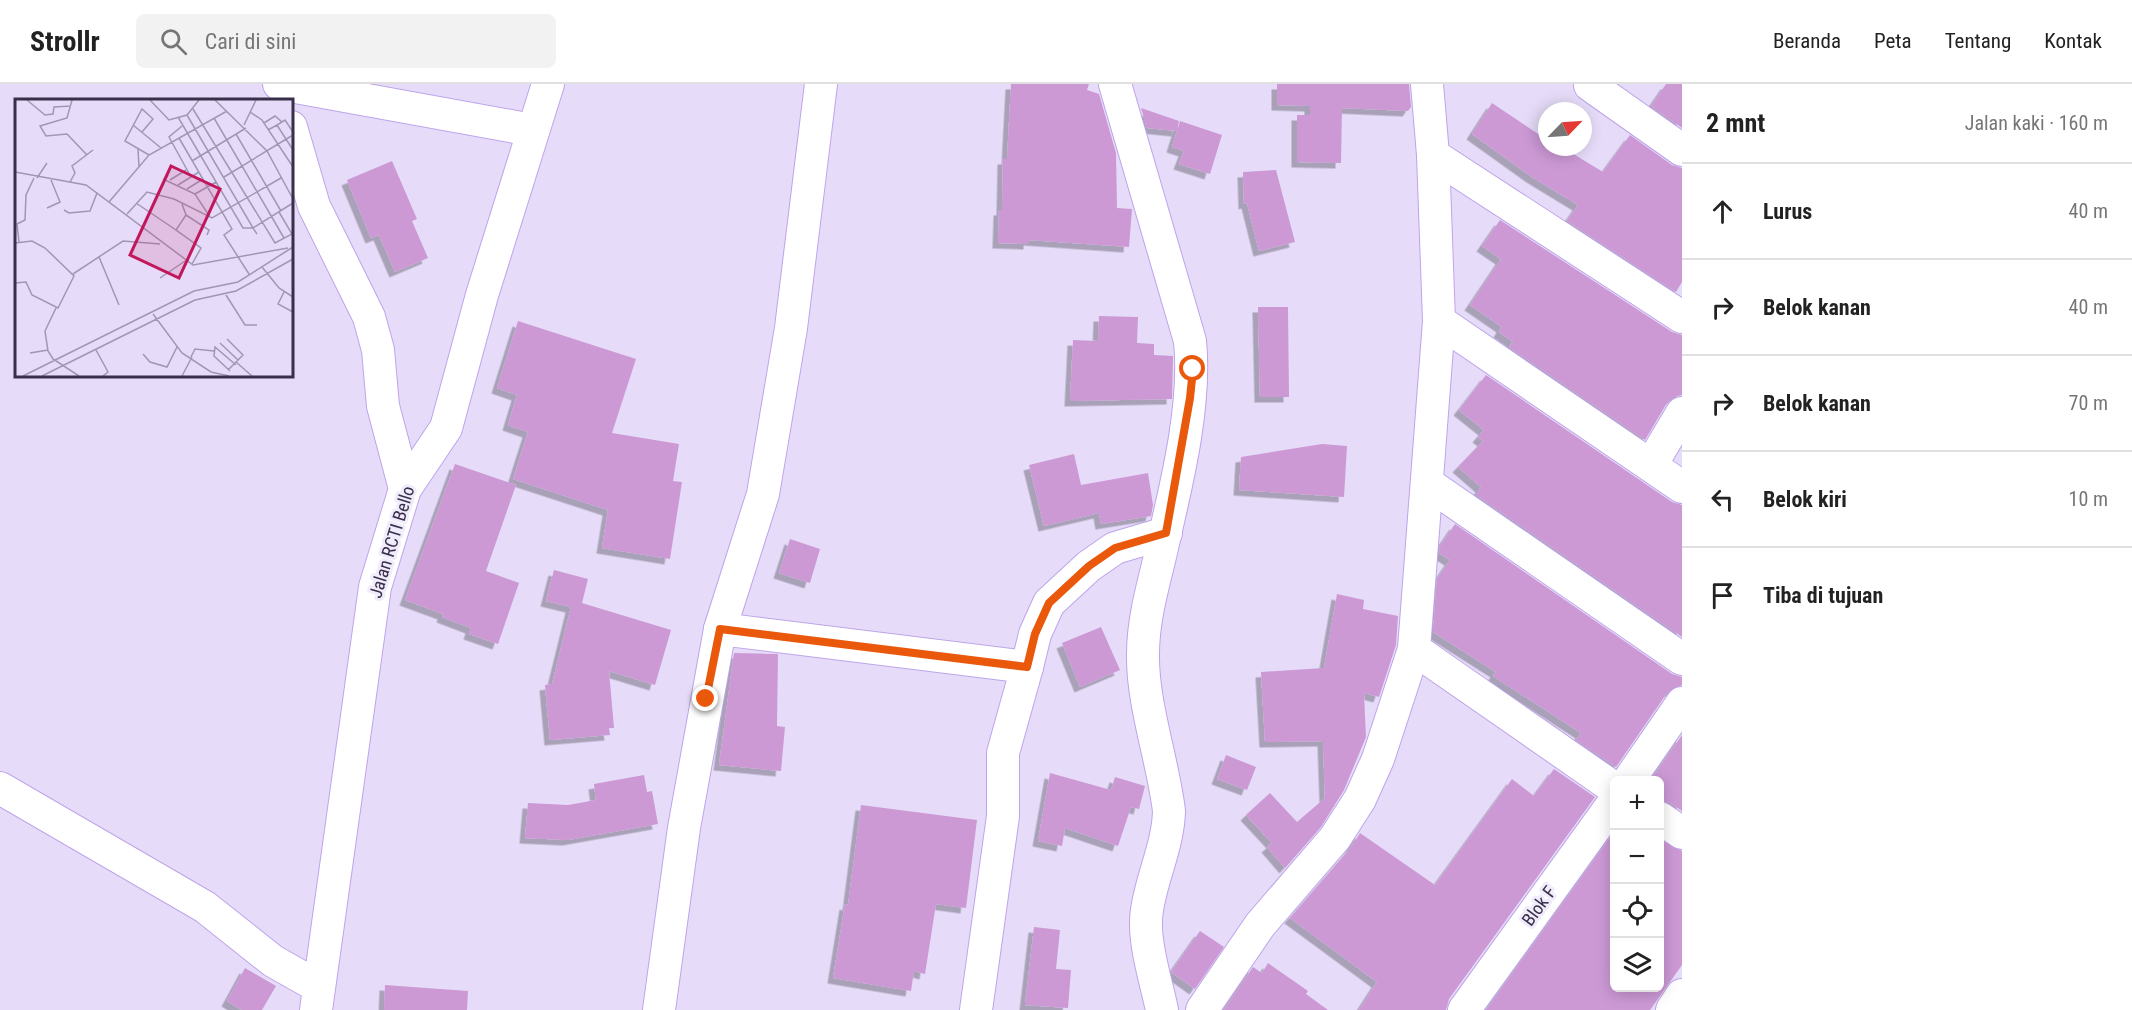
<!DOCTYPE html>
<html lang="id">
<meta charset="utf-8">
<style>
body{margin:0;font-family:"Roboto Condensed",sans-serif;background:#f2f2f2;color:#222}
.controls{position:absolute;right:18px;bottom:18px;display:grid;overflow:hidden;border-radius:9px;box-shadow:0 3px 15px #0003}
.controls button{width:54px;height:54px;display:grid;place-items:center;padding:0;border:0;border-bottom:2px solid #e0e0e0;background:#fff;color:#222;font:30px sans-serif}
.compass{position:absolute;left:1538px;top:18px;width:54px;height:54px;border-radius:50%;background:#fff;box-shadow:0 3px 15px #0003;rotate:65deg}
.stop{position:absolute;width:18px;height:18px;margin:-14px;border:4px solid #ea580c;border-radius:50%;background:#fff}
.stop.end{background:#ea580c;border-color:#fff;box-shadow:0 2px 6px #0008}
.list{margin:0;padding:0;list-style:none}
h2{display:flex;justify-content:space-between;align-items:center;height:78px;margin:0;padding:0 24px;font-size:26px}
h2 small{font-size:20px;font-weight:400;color:#767676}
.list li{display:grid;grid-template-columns:39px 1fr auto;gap:18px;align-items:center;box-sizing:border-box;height:96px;padding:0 24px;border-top:2px solid #e0e0e0}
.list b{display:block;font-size:22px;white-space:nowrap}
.list em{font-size:20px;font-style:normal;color:#767676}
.icon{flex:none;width:33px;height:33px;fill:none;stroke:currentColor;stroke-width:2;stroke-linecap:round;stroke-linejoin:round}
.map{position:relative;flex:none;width:1682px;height:926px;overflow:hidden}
header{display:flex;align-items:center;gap:36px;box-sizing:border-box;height:84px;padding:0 30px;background:#fff;border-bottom:2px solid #e0e0e0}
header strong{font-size:28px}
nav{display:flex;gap:33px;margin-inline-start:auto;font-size:21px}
.search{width:420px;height:54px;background:#f2f2f2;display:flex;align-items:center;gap:15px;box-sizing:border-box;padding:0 21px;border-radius:9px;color:#767676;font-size:22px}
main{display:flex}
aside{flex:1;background:#fff}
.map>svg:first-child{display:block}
.building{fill:#cc99d5;filter:url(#shadow)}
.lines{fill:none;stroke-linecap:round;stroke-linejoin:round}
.minor-casing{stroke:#bea4ea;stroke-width:34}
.minor{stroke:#fff;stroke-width:32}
.route{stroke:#ea580c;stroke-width:8}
.labels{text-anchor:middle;stroke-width:6;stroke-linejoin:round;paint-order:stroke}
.street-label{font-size:18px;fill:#392f4b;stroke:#f1ecfb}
.inset-road{fill:none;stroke:#a197b3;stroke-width:1.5}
.view{fill:#c2185b;fill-opacity:0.15;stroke:#c2185b;stroke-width:3}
.inset-edge{fill:none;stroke:#392f4b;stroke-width:3}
</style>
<header>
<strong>Strollr</strong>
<div class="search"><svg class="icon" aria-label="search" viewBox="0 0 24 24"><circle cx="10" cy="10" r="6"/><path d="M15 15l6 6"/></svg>Cari di sini</div>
<nav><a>Beranda</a><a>Peta</a><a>Tentang</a><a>Kontak</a></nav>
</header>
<main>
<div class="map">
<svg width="1682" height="926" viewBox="0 0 1682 926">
<defs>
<filter id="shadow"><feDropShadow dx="-5.5" dy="5.5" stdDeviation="0" flood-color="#0004"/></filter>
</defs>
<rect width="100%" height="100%" fill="#e6dcf9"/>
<g class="building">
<path d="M1011,0h78l-2,6 12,4 17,59 1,55 15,1 -3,38 -100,-7v4l-31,-1 1,-33h3l1,-51h4z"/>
<path d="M1277,0h132l2,23 -3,4 -66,-3 -1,55 -44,-1v-47h13v-9l-33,-1z"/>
<path d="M1666,0h16v44l-31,-22z"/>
<path d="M1492,19l55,37v7h15l41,25 27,-37 42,30 10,3v114l-6,10 -109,-71 11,-16 -46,-28 -60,-43z"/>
<path d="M1141,24l38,13 -2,10 3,-10 42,14 -12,39 -31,-10 5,-13 -12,-4 5,-16 -30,-3z"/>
<path d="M392,77l25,58 -5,2 16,37 -33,14 -16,-37 -8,3 -24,-58z"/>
<path d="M1276,86l19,72 -36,9 -12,-48 -3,1 -1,-32z"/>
<path d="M1500,136l172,112 10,3v60l-8,2 -7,6 -22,37 -136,-93 4,-5 -14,-10 3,-5 -32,-22 31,-46 -19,-13z"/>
<path d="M1258,223h30l1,90h-29z"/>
<path d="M1099,232l39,1 -1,26 17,1v11l19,1 -1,43 -102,2 3,-61 25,1z"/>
<path d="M518,237l118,38 -24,74 67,11 -6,37 9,1 -12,77 -68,-11 6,-38 -95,-31 15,-47 -20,-7 9,-30 -20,-7z"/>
<path d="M1486,291l186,127 10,3v132l-206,-142 5,-8 -23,-20 25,-26 -5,-4 6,-7 -25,-20z"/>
<path d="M1322,360l25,2 -3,51 -105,-7 2,-33z"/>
<path d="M1074,370l7,31 67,-12 5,32 -2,11 -50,8 -2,-11 -55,13 -15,-61z"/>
<path d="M455,380l61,21 -30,86 33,12 -21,61 -29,-10 2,-6 -29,-11 1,-3 -38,-14z"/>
<path d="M1455,440l217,150 10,3v8l-15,8 -51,74 -40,-27 5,-7 -88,-57 3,-4 -63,-40 4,-53 13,-19 -11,-7 1,-7z"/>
<path d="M790,455l30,10 -10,34 -31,-10z"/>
<path d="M554,486l34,9 -6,24 89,27 -16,55 -46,-14 5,57h-5l1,7 -60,5 -5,-55 7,-1 19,-77 -25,-6z"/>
<path d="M1337,510l27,6 -1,9 35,7 -2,29 -17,52 -15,-4 2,44 -22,53 -23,37 -36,41 -18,-21 5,-4 -26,-28 24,-22 27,29 28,-24 -2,-57 -58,1 -4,-70 63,-4z"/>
<path d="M1101,543l19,43 -40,17 -18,-44z"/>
<path d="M734,569l44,1 -1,72 8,1 -4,44 -62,-6z"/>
<path d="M1682,651v76l-12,-8 -11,-3v-20h-8z"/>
<path d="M1226,671l30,12 -9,23 -30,-11z"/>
<path d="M1554,685l41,28 -146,202 -3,11h-87l18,-28 -87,-64 59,-68 11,-17 75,52 77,-106 22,17z"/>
<path d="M1050,689l61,17 4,-13 30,9 -6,23 -8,-2 -13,39 -53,-18 -3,18 -24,-5z"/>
<path d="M644,691l3,17 5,-1 6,33 -90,16 -43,-2 3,-35 40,2 28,-5 -2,-16z"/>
<path d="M861,721l116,15 -11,88 -30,-4 -11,70 -11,-3 -3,20 -78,-13 12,-74 3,1z"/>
<path d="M1614,748v155h45v-148l23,12v114l-32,45h-164z"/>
<path d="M1034,843l26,3 -4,39 15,1 -3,38 -43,-3z"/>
<path d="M1200,847l24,16 -29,42 -24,-17z"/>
<path d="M1268,879l40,28 -2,3 22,16h-104l29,-43 9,6z"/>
<path d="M245,884l31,18 -14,24h-20l-15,-9z"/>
<path d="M385,901l83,6 -1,19h-83z"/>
</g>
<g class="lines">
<defs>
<g id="minor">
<path d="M279,0l253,46"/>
<path d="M1115,0l75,257c6,60 -11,133 -25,193 -8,40 -22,79 -22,120 -1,49 20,107 26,157 -1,35 -17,65 -22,99 -5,29 9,71 15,100"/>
<path d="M1590,1l92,65"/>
<path d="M291,43l23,79 55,111 9,33 5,56 22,83"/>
<path d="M1433,71l249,162"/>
<path d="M1439,237l243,166"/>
<path d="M1651,381l31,-52"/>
<path d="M1427,399l255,176"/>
<path d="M720,545l43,-135 28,-166 30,-244"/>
<path d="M1414,565l200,139"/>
<path d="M1629,696l53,-77"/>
<path d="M0,704l205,119 68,54 46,26"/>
<path d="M1660,734l22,15"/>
<path d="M316,926l59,-423 30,-98 41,-61 36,-133 66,-211"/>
<path d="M659,926l25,-182 36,-199 307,38 8,-33 14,-31 40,-37 26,-18 51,-15"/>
<path d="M976,926l27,-194v-63l24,-86"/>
<path d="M1202,926l58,-85 75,-87 25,-39 18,-40 36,-110 25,-328 -6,-166 -6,-71"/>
<path d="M1464,926l150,-208"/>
<path d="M1672,926l10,-15"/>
</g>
</defs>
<use href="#minor" class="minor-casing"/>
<use href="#minor" class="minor"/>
</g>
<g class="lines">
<path class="route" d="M706,615l14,-70 307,38 8,-33 14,-31 40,-37 26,-18 51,-15 24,-135 3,-29"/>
</g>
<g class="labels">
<g class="street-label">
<text transform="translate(392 458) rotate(-73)" y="6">Jalan RCTI Bello</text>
<text transform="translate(1539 822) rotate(-54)" y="6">Blok F</text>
</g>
</g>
<g transform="translate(15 15)">
<rect width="278" height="278" fill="#e6dcf9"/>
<path class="inset-road" d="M12,1l18,15 8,-1 1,-7 17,-1M57,1l-5,18 -27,8 6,10 21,-2 20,21M135,1l19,20 18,-5 12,-15M200,1l52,51 26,48M178,10l82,134 17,-9 -13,-22M235,13l12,8 31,47M172,16l66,113 40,-25M163,18l65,111h10l4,6M199,19l70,120M249,24l11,-7 7,6M118,26l28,23M229,26l12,-25M262,26l8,-5 8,12M167,27l-13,11 22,40M253,31l9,-5 16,25M127,33l11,-13 -11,-10 -17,32 24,14M221,35l45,77M164,39l53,91 -8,6 25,39M123,50l1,18M177,62l54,-33M0,73l71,13 107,80 95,-17M209,78l69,-42M22,79l10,-15M148,80l32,15 15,23M155,81l16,-10M55,83l5,-9 -3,-7 21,-16M163,86l21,-13M172,90l16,-10M180,95l21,-12M94,103l40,-47 78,-44M121,104l40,27M167,105l4,11 -10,15 25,18 -9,16M32,109l13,-6 -9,-22M49,111l5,3 21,-2 7,-18M112,115l20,-22 27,7 38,19 69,-40M171,116l23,15 -2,5M4,143l-2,-18 8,-4 1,-25 8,-17M0,144l17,-2 13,7 29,28 -16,32 -26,-13 -6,-13 -11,1M84,158l20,48M247,168l17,21 14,9M58,175l50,-33 37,3M145,179l25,-17M269,193l-6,12 15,8M211,196l19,30h12M41,209l-11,23 3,20 5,8 26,17M138,215l29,39 29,19 18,4M212,240l16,16 -15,15M205,244l18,17M81,251l12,22 -5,4M15,254l18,-3M128,255l7,8 17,5 10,-20M176,258l4,-8 19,2M221,263l16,14M215,272l-16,-15 1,-9 21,18M8,277l171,-85 44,-9 55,-35M27,277l153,-76 41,-9 57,-32M167,277l10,-19"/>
<path class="view" d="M156,67l49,23 -41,89 -49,-23z"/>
<rect width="278" height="278" class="inset-edge"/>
</g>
</svg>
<div class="controls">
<button>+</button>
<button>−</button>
<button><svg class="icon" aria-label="locate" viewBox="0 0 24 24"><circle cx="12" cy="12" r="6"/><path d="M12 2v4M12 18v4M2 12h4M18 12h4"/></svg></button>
<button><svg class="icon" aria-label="layers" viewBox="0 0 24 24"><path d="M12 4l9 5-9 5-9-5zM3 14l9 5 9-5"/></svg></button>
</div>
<svg class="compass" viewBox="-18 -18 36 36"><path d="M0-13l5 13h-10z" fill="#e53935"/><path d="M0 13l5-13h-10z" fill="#767676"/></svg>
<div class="stop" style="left:1193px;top:285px"></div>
<div class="stop end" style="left:706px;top:615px"></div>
</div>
<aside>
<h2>2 mnt<small>Jalan kaki · 160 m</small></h2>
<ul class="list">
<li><svg class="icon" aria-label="ahead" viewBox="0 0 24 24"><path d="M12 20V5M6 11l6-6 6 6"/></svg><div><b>Lurus</b></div><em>40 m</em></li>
<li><svg class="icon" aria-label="right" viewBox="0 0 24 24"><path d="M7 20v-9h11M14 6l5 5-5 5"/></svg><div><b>Belok kanan</b></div><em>40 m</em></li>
<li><svg class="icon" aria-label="right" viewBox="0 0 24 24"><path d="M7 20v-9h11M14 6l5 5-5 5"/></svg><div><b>Belok kanan</b></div><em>70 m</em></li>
<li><svg class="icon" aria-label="left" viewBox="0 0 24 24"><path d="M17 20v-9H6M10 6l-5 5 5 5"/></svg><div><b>Belok kiri</b></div><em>10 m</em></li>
<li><svg class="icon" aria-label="arrive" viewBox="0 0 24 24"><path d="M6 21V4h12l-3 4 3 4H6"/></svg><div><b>Tiba di tujuan</b></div></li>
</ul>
</aside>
</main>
